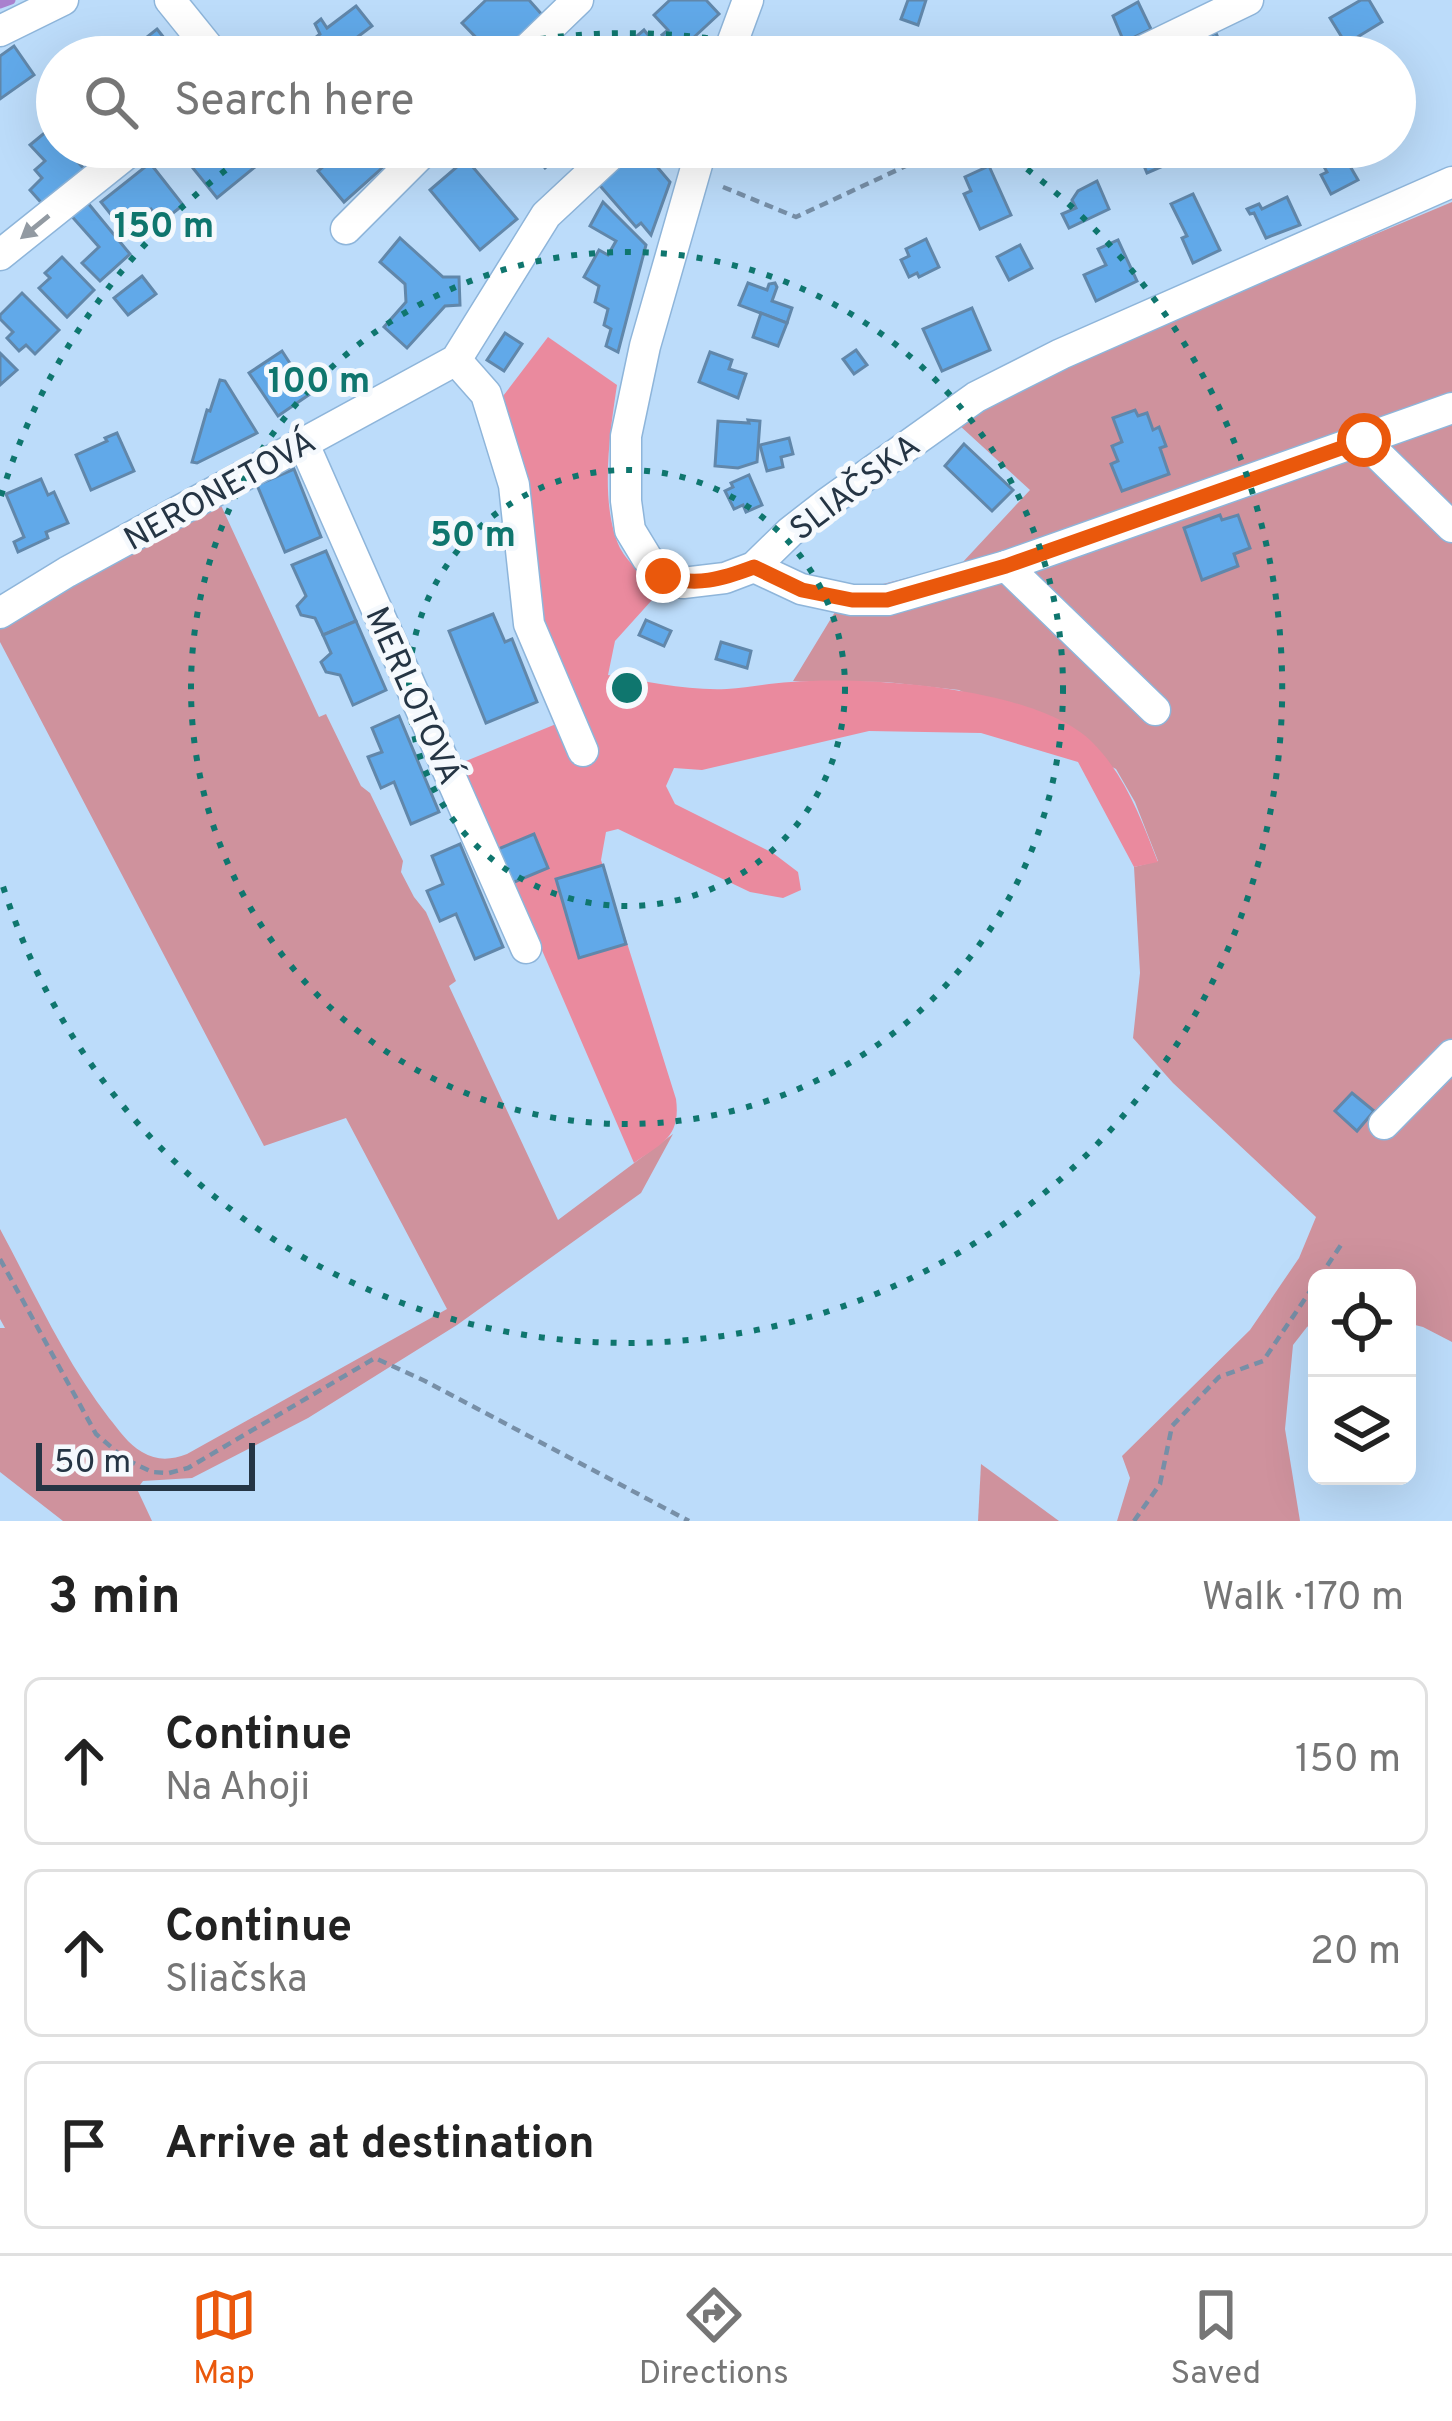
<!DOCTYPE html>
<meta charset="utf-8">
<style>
body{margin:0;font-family:Overpass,sans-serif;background:#f2f2f2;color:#222}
.controls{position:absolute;right:36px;bottom:36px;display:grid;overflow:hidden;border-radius:18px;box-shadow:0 12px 48px #0002}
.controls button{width:108px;height:108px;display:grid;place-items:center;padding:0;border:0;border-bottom:3px solid #e0e0e0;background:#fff;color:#222;font:60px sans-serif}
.scale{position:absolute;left:36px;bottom:30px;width:219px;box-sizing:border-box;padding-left:12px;border:6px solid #253544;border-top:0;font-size:33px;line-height:42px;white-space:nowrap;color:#253544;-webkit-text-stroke:9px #f5f9fd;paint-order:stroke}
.stop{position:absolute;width:36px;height:36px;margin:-27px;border:9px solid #ea580c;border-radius:50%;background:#fff}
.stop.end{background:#ea580c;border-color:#fff;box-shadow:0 3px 12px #0008}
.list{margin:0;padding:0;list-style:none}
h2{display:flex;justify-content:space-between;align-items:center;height:156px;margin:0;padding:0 48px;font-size:51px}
h2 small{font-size:39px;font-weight:400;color:#767676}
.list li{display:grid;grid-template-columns:78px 1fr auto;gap:36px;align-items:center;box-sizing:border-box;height:168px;margin:0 24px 24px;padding:0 24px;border:3px solid #e0e0e0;border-radius:18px}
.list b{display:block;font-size:45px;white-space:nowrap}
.list p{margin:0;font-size:39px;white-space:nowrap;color:#767676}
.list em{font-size:39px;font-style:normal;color:#767676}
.icon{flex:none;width:66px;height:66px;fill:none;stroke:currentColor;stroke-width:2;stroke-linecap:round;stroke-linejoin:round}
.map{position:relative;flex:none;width:1452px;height:1521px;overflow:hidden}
.search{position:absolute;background:#fff;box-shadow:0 12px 48px #0002;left:36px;right:36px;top:36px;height:132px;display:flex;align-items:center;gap:30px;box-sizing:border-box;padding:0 42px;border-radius:66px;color:#767676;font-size:45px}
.sheet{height:732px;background:#fff}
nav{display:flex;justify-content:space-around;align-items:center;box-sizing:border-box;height:168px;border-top:3px solid #e0e0e0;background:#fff;font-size:33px;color:#767676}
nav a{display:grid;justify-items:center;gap:6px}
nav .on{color:#ea580c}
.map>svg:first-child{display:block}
.green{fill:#cf929d}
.forest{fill:#ea8a9e}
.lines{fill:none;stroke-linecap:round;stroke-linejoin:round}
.stream{stroke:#a981ce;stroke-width:9}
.building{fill:#61a9e9;stroke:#6187aa;stroke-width:3}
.street-casing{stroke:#8eb5da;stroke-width:33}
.path{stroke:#778fa7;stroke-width:4.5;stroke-dasharray:9 6;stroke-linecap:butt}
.street{stroke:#fff;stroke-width:30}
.oneway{fill:#929aa2}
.route{stroke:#ea580c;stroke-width:15}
.ring{fill:none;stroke:#0f766e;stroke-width:6;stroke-dasharray:6 12}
.labels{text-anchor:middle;stroke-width:10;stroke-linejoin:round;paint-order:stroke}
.street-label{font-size:33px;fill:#253544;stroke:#f5f9fd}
.centre{fill:#0f766e;stroke:#f5f9fd;stroke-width:6}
.ring-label{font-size:36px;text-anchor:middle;font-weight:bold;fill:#0f766e;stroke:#f5f9fd;stroke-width:10;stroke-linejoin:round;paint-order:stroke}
</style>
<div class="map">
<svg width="1452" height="1521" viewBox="0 0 1452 1521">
<rect width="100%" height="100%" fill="#bcdcfa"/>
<g class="green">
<path d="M1452,202v1140l-29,-15 -16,-4v-45h-90v42l-10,7 -14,18 -8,84 15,92h-183l13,-43 -8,-22 128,-126 49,-72 17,-41 -143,-134 -40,-45 7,-65 -6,-106 24,-6 -23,-59 -19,-33 -157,-79 -73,-8 -93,-1 59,-97h31l78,-20 69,-74 -71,-65 104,-60z"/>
<path d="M219,501l100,216 7,-3 35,72 9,7 33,68 -2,11 13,25 12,15 30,69 -7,5 109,234 115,-86 -32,59 -184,132 -149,93 -116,60 -49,3 -6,8 15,32h-89l-63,-49v-144h5l-5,-9v-90c34,63 65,132 109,189 10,12 19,26 33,34 15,9 29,8 45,2l260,-145 -101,-191 -82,28 -264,-504v-14z"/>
<path d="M981,1464l78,57h-81z"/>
</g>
<path class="forest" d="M548,337l69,48c-7,46 -18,119 3,163 9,17 27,30 41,42l-46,51 -7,34c38,6 80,16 119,14 21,-1 42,-6 64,-7 76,-6 246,5 301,60 34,34 49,77 66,120l-24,5 -56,-105 -97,-29 -112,-2 -167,39 -28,-2 -8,18 9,18 98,49 25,19 3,18 -18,8 -33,-6 -132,-63 -12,3 -5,28 75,239c5,38 -14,44 -42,64l-173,-400 117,-48 -38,-96 -40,-219z"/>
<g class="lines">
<path class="stream" d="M0,4l11,-4"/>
</g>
<g class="building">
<path d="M486,0h43l15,17 -42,40h-7l-33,-34z"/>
<path d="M670,0h36l13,14 -41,38 -16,-17 6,-5 -14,-15z"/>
<path d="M908,0h18l-8,25 -17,-6z"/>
<path d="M1361,0h8l13,22 -36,22 -16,-26z"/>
<path d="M1138,2l13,27 -27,13 -11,-26z"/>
<path d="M356,6l16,20 -41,31h-17l-9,-11 15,-12 -5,-10 6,-5 6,9z"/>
<path d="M157,29l22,28h-32l-10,-12z"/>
<path d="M644,30l9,11 14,16h-36l-7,-10z"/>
<path d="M1216,33l10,24h-43l-3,-10z"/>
<path d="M14,46l20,29 -34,24v-43z"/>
<path d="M48,130l9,10v7h7l22,24 -40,37 -16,-18 12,-12 -7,-8 10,-9 -15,-16z"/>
<path d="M76,147h31l-19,16z"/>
<path d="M197,147h52l12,15 -44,36 -33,-41z"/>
<path d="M346,147h35l10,13 -47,42 -26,-31z"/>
<path d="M534,147h23l5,6 -17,15 -15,-17z"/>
<path d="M633,147l10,12 4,-4 23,27 -19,53 -10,-12 -5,4 -41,-47z"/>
<path d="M732,147h33l-5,17 -22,-7 2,-7z"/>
<path d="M1136,147h44l4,10 -37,16z"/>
<path d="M1339,156l4,7 4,-2 11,19 -27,14 -10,-19 6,-3 -4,-7z"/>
<path d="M466,159l51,60 -37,31 -50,-60z"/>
<path d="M150,163l33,42 -21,17 -11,-13 -27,22 -23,-29z"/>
<path d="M989,166l22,49 -31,14 -16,-35 7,-3 -6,-14z"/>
<path d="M1097,181l12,28 -40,19 -7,-14 14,-6 -4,-8 6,-9z"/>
<path d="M1193,194l27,56 -27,13 -11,-25 5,-2 -16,-32z"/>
<path d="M83,197l47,57 -30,27 -18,-18 17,-16 -32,-36z"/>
<path d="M1287,197l13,28 -34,13 -12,-25 -4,1 -3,-5 12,-5 3,5z"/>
<path d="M603,202l43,43 -28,107 -12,-6 5,-17 -7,-4 4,-16 -13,-7 4,-16 -15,-9 15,-27 9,5 8,-14 -26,-15z"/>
<path d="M400,238l43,39h16l1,28 -15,1 -38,42 -23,-21 22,-25 -1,-18 -25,-22z"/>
<path d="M926,239l13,28 -20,10 -2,-4 -8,4 -8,-17 8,-4 -3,-7z"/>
<path d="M1118,240l19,41 -41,20 -12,-26 22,-10 -8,-16z"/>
<path d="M1020,245l12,23 -23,12 -12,-23z"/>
<path d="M62,257l32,33 -27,27 -28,-29 11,-10 -5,-5z"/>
<path d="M142,276l14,18 -28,21 -14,-17z"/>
<path d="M748,283l19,7 2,-6 6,-1 2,4 -5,14 20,7 -5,15 -48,-18z"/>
<path d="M22,293l37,37 -24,24 -9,-9 -7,6 -12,-13 6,-6 -13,-13v-4z"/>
<path d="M972,308l18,42 -48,21 -19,-42z"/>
<path d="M761,313l26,10 -9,23 -25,-9z"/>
<path d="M505,333l17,11 -18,27 -17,-11z"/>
<path d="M856,350l11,15 -13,9 -11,-15z"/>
<path d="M282,351l28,43 -32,22 -29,-43z"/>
<path d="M710,352l22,8 -3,9 17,5 -8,24 -39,-16z"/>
<path d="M0,353l17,17 -17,15z"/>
<path d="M220,380l5,1 32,52 -60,30 -5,-1 15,-52 3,1z"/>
<path d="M1135,410l3,6 9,-3 6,17 6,-3 7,19 -6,2 9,26 -47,17 -11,-27 7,-3 -6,-15 10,-4 -9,-24z"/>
<path d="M748,420l12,1 -3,41 -19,6 -23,-2 3,-45 31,2z"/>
<path d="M117,433l17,38 -43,19 -15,-35 31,-14 -2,-3z"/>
<path d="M789,438l4,16 -12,3 2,10 -16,4 -7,-26z"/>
<path d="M964,444l49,46 -21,21 -47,-45z"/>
<path d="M294,469l27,68 -36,15 -28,-67z"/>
<path d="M749,475l13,30 -16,7 -3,-7 -9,4 -9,-18 8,-4 -2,-4z"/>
<path d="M41,479l7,16 6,-3 14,31 -22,9 2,6 -30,14 -4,-10 10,-5 -18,-43z"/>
<path d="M1220,515l2,5 16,-5 12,33 -16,6 4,12 -36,14 -18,-52z"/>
<path d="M326,551l30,70 -33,14 -8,-17 -14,-3 -4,-9 9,-10 -14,-31z"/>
<path d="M493,614l12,28 7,-3 25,63 -51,21 -37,-92z"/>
<path d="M646,620l25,11 -7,15 -25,-11z"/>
<path d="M356,621l30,69 -33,15 -13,-30 -14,-3 -5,-10 10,-9 -8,-18z"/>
<path d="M721,642l30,9 -4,17 -31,-9z"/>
<path d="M399,716l40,96 -28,12 -17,-42 -13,6 -13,-31 14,-5 -10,-24z"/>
<path d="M534,834l14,34 -36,15 -14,-34z"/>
<path d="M460,844l43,103 -28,12 -19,-45 -16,7 -13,-30 16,-7 -11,-28z"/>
<path d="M603,865l23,79 -47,14 -23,-79z"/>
<path d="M1352,1093l22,18 -17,20 -22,-20z"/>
</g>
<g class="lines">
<defs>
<g id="street">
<path d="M170,0l46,57"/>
<path d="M0,31l63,-31"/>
<path d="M519,57l59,-57"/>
<path d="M727,57l21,-57"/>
<path d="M1130,57l118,-57"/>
<path d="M702,147l-57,199 -19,90v65l4,29 17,28 16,18 20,7 42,-5 29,-11 36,-35 36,-28 150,-107 85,-43 391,-172"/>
<path d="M936,151l9,-4"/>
<path d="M346,229l82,-82"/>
<path d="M0,255l135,-108"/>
<path d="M456,360l30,34 28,91 15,139 54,127"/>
<path d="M1363,440l89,87"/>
<path d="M303,442l223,506"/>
<path d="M1006,566l149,144"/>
<path d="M754,567l47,22 51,11h36l118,-34 446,-158"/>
<path d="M0,613l67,-41 389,-212 90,-145 73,-68"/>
<path d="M1384,1124l68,-69"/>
</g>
</defs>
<use href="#street" class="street-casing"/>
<g class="path">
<path d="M723,187l73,30 114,-53"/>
<path d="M0,1259l96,175 29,25 27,13 17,1 19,-5 187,-110 50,23 264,140"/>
<path d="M1319,1278l22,-33"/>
<path d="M1134,1521l26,-37 12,-58 47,-49 44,-16 54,-80"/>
</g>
<use href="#street" class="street"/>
</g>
<defs><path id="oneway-solid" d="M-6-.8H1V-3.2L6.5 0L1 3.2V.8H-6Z" transform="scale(3)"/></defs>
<use class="oneway" href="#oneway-solid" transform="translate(35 227) rotate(141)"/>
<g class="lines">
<path class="route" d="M663,576c33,11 59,3 91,-9l48,23 50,10h35l119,-34 358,-126"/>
</g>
<g class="ring">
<circle cx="627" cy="688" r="218"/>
<circle cx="627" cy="688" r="436"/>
<path d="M1 496A655 655 0 0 1 256 148M452 57A655 655 0 0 1 802 57M998 148A655 655 0 1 1 1 880"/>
</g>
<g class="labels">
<g class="street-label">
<text transform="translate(854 486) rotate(-37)" y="12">SLIAČSKA</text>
<text transform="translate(219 489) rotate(-29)" y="12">NERONETOVÁ</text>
<text transform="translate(415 695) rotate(66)" y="12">MERLOTOVÁ</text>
</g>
</g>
<circle cx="627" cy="688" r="18" class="centre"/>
<g class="ring-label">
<text x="164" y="237">150 m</text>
<text x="319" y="392">100 m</text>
<text x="473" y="546">50 m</text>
</g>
</svg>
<div class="controls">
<button><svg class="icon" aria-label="locate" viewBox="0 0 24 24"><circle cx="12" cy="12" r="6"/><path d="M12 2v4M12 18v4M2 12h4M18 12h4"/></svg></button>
<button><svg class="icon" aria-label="layers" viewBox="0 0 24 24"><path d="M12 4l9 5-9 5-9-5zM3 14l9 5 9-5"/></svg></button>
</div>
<div class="scale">50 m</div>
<div class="stop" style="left:1364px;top:440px"></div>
<div class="stop end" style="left:663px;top:576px"></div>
<div class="search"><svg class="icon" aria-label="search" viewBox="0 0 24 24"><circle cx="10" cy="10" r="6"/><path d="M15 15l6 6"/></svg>Search here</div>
</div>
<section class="sheet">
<h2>3 min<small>Walk · 170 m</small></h2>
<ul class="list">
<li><svg class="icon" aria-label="ahead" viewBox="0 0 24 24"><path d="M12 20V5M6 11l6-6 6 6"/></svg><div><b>Continue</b><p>Na Ahoji</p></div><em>150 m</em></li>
<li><svg class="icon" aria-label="ahead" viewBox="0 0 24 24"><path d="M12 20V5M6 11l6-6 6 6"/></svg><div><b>Continue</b><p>Sliačska</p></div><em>20 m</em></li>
<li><svg class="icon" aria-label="arrive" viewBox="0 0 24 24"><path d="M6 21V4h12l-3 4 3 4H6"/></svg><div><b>Arrive at destination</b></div></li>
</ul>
</section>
<nav>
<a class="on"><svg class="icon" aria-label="map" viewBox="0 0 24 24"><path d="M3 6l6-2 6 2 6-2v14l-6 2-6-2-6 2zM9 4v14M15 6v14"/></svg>Map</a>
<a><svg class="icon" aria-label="directions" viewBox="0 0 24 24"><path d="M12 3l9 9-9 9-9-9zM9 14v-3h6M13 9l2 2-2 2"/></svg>Directions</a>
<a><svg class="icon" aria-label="saved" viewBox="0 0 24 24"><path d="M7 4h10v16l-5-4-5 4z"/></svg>Saved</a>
</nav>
